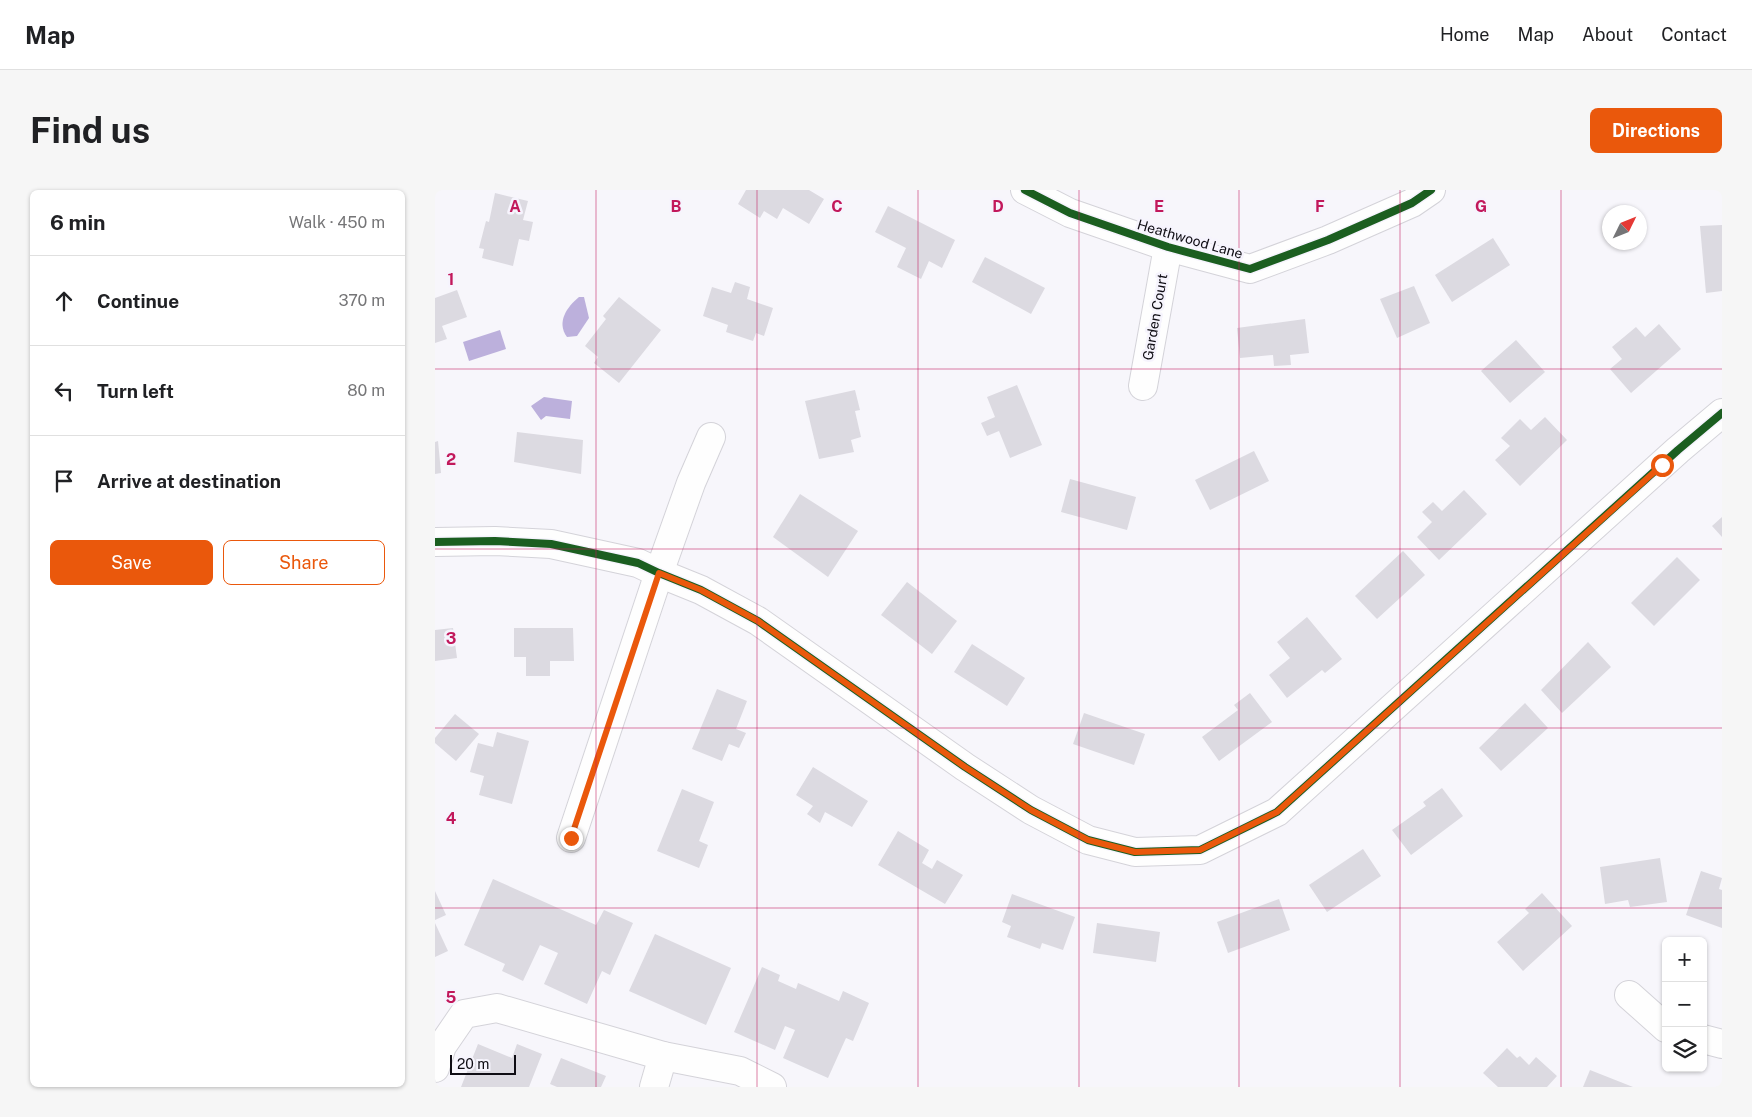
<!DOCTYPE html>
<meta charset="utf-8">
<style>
body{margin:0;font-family:"Public Sans",sans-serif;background:#f6f6f6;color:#202124}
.controls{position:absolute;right:15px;bottom:15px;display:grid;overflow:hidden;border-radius:8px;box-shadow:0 1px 4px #0004}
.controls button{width:45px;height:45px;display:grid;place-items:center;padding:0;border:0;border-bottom:1px solid #e0e0e0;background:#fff;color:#202124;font:25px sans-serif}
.compass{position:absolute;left:1167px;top:15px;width:45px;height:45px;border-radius:50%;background:#fff;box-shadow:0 1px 4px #0004;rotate:47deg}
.scale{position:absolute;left:15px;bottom:12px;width:66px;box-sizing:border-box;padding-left:5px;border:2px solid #0f0d14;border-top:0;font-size:14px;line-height:18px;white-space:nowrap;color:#0f0d14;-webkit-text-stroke:4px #f6f4fd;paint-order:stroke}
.stop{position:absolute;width:15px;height:15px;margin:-11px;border:4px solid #ea580c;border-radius:50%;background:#fff}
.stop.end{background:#ea580c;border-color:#fff;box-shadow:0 1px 5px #0008}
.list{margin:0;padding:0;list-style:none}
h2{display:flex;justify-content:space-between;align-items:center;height:65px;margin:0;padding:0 20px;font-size:21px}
h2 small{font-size:16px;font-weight:400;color:#757577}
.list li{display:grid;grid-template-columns:32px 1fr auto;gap:15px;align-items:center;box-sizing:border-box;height:90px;padding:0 20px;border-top:1px solid #e0e0e0}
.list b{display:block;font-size:19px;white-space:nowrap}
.list em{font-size:16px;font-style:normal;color:#757577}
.actions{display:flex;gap:10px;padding:15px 20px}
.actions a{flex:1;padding:11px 0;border:1px solid #ea580c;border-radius:8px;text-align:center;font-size:18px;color:#ea580c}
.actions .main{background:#ea580c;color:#fff}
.icon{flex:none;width:28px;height:28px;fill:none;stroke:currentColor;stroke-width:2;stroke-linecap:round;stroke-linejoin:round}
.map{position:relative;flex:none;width:1287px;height:897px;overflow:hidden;border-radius:8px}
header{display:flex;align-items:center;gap:30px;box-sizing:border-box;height:70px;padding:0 25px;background:#fff;border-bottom:1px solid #e0e0e0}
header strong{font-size:24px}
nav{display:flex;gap:28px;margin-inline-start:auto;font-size:18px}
.intro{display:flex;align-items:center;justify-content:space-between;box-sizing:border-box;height:120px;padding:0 30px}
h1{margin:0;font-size:35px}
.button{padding:12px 22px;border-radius:8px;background:#ea580c;color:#fff;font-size:18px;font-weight:700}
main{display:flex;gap:30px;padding:0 30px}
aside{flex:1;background:#fff;border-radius:8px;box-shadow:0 1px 4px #0004}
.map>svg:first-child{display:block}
.water{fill:#bcb0dc}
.building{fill:#dcdae1}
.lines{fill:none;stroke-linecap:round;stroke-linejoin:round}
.minor-casing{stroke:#d4d3d9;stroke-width:30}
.minor{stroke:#fefefe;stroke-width:28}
.cycleway-casing{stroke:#f6f4fd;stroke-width:11}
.cycleway{stroke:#1b5e20;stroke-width:8}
.route{stroke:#ea580c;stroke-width:6}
.grid{fill:none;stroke:#c2185b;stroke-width:1;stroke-opacity:0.55}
.labels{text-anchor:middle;stroke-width:5;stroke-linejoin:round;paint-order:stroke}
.street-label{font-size:14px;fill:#0f0d14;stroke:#f6f4fd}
.grid-label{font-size:16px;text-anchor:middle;font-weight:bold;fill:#c2185b;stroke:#f6f4fd;stroke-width:5;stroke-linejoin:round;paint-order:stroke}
</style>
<header>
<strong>Map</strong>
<nav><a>Home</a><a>Map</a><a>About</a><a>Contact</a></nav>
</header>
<div class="intro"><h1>Find us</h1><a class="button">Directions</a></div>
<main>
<aside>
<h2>6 min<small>Walk · 450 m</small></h2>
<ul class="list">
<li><svg class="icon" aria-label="ahead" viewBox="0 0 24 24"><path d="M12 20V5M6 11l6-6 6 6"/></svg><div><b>Continue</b></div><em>370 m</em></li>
<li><svg class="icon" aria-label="left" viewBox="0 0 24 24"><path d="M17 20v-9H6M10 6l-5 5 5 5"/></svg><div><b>Turn left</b></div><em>80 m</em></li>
<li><svg class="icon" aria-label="arrive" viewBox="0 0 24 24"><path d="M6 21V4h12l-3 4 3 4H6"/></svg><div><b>Arrive at destination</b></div></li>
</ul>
<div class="actions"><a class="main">Save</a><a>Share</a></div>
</aside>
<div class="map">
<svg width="1287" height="897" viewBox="0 0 1287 897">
<rect width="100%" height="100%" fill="#f7f6fb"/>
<g class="water">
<path d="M144,107h5l5,21 -12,18 -10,1c-11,-15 0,-30 12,-40z"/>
<path d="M65,140l6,19 -37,12 -6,-19z"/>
<path d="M109,207l28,4 -2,18 -24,-3 -5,4 -10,-14z"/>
</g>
<g class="building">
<path d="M311,0h63l15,9 -15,25 -26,-16 -6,11 -13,-8 -4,7 -22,-14z"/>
<path d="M60,3l33,8 -5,19 10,2 -4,19 -10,-2 -6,27 -31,-8 2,-9 -5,-1 7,-27 3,1z"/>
<path d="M453,16l67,34 -13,28 -13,-7 -8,18 -24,-12 9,-19 -31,-16z"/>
<path d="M1287,35v66l-16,2 -6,-67z"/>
<path d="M1058,48l17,27 -58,37 -17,-27z"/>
<path d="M550,67l60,31 -14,26 -59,-32z"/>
<path d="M300,92l15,5 -3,12 26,9 -9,28 -8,-3 -3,8 -27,-9 2,-7 -25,-9 9,-29 19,6z"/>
<path d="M979,96l16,37 -33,15 -17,-39z"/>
<path d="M22,100l10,27 -25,9 5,13 -12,4v-45z"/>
<path d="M184,107l42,33 -42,53 -25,-20 4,-6 -13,-11 21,-27 -3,-3z"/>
<path d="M870,129l4,34 -19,2 1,10 -17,1 -1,-11 -33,3 -3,-30z"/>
<path d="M1224,134l22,25 -50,44 -21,-24 12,-10 -10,-12 24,-20 9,10z"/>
<path d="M1081,150l29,32 -35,31 -29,-32z"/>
<path d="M582,195l25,60 -32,13 -11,-27 -12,5 -6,-13 14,-6 -8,-20z"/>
<path d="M420,200l5,20 -5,1 6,26 -10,3 3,12 -35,7 -14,-58z"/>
<path d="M1110,227l22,23 -47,46 -25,-26 15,-14 -9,-8 19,-19 11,11z"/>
<path d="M82,242l66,8 -2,34 -67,-12z"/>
<path d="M3,251l3,32 -6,1v-32z"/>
<path d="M819,261l15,30 -59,29 -15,-30z"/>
<path d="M635,289l66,18 -9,33 -66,-18z"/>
<path d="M1029,300l23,24 -48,46 -22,-23 15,-15 -10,-10 11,-10 9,9z"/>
<path d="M365,304l58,37 -30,46 -55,-40z"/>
<path d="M1287,327v20l-10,-11z"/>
<path d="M968,361l22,24 -48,44 -22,-23z"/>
<path d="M1242,367l23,23 -46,46 -23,-23z"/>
<path d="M472,392l50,39 -25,33 -51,-39z"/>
<path d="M872,427l35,42 -17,14 -3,-3 -35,28 -18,-23 21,-17 -13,-16z"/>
<path d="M18,438l4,30 -22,3v-31z"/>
<path d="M79,438h59l1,33h-24v15h-24v-19h-12z"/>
<path d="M1153,452l23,25 -49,46 -21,-23z"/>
<path d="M537,454l53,34 -18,28 -53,-34z"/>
<path d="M282,499l30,12 -11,28 10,4 -7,15 -10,-4 -7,17 -30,-12z"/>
<path d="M815,503l22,29 -53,39 -17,-24 36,-27 -4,-5z"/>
<path d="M1090,513l23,25 -47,43 -22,-23z"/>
<path d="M649,523l61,21 -11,31 -61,-21z"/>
<path d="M20,524l24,20 -23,27 -21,-18v-5z"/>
<path d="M62,542l32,9 -17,63 -33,-9 5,-19 -14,-4 8,-29 15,4z"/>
<path d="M378,577l55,34 -16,26 -27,-15 -5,11 -13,-9 6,-8 -17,-11z"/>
<path d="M1007,598l21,28 -52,39 -19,-25 34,-24 -3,-4z"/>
<path d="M247,599l32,13 -15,39 9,4 -9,23 -42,-17z"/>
<path d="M463,641l31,19 -7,13 10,6 5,-9 26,15 -18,29 -67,-39z"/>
<path d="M928,659l18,27 -54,36 -18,-27z"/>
<path d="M1225,668l7,44 -37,5 -2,-7 -23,4 -5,-37z"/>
<path d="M1266,681l21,7 -3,11 3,1v38l-36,-13z"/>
<path d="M58,689l103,46 8,-15 29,13 -23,52 -8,-4 -15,33 -43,-20 14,-31 -18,-8 -17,36 -21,-10 3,-7 -41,-19z"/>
<path d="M0,701l11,24 -11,5z"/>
<path d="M1107,703l30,33 -49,45 -26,-29 32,-29 -4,-4z"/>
<path d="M577,704l63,23 -12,33 -21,-7 -2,6 -33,-12 4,-11 -9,-4z"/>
<path d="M844,709l11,31 -62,23 -11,-31z"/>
<path d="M0,733l13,28 -13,6z"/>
<path d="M662,733l63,9 -4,30 -63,-9z"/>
<path d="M220,744l76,34 -25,57 -77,-34z"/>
<path d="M327,777l18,8 -2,6 18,8 2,-6 41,18 4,-10 26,12 -16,38 -7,-3 -18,40 -45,-20 12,-28 -10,-4 -10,24 -41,-18z"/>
<path d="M43,854l34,14 5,-14 25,10 -13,33h-68z"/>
<path d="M1072,858l10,10 3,-2 9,9 7,-8 21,19 -10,11h-49l-15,-14z"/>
<path d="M126,868l45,18 -5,11h-44l-7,-3z"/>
<path d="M1155,880l43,17h-50z"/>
</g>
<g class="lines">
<defs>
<g id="minor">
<path d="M590,0l45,23 98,34 82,22 78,-29 84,-37 19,-13"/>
<path d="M708,196l25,-139"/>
<path d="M0,352l60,-1 56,3 87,19 21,10 42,17 57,31 207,146 66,43 57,30 47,12 65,-2 77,-38 401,-362 44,-37"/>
<path d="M136,648l88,-265 32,-90 20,-46"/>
<path d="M1194,805l37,33"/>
<path d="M1268,849l19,5"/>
<path d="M0,878l7,-22 22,-32 33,-6 166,48 77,15 32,16"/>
<path d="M219,897l9,-31"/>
</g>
</defs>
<use href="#minor" class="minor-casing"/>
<use href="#minor" class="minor"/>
<defs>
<g id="cycleway">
<path d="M590,0l45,23 98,34 82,22 78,-29 84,-37 19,-13"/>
<path d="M0,352l60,-1 56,3 87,19 21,10 42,17 57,31 207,146 66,43 57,30 47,12 65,-2 77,-38 401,-362 44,-37"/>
</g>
</defs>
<use href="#cycleway" class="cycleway-casing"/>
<use href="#cycleway" class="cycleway"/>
</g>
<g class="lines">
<path class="route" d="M136,648l88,-265 42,17 57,31 207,146 66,43 57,30 47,12 65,-2 77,-38 385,-347"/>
</g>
<path class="grid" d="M161,0v897M322,0v897M483,0v897M644,0v897M804,0v897M965,0v897M1126,0v897M0,179h1287M0,359h1287M0,538h1287M0,718h1287"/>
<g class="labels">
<g class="street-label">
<text transform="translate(755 49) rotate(16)" y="5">Heathwood Lane</text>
<text transform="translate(720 127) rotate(-80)" y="5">Garden Court</text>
</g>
</g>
<g class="grid-label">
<text x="80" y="22">A</text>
<text x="241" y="22">B</text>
<text x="402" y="22">C</text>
<text x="563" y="22">D</text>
<text x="724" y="22">E</text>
<text x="885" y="22">F</text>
<text x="1046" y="22">G</text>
<text x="16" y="95">1</text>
<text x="16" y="275">2</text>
<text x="16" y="454">3</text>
<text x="16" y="634">4</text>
<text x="16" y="813">5</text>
</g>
</svg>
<div class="controls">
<button>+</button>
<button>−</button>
<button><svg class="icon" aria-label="layers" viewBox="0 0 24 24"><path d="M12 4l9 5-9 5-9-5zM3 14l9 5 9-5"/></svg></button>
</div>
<svg class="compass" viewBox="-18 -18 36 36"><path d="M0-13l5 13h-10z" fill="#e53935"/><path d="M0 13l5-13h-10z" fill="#757577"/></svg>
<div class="scale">20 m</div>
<div class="stop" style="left:1227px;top:275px"></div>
<div class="stop end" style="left:136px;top:648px"></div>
</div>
</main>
